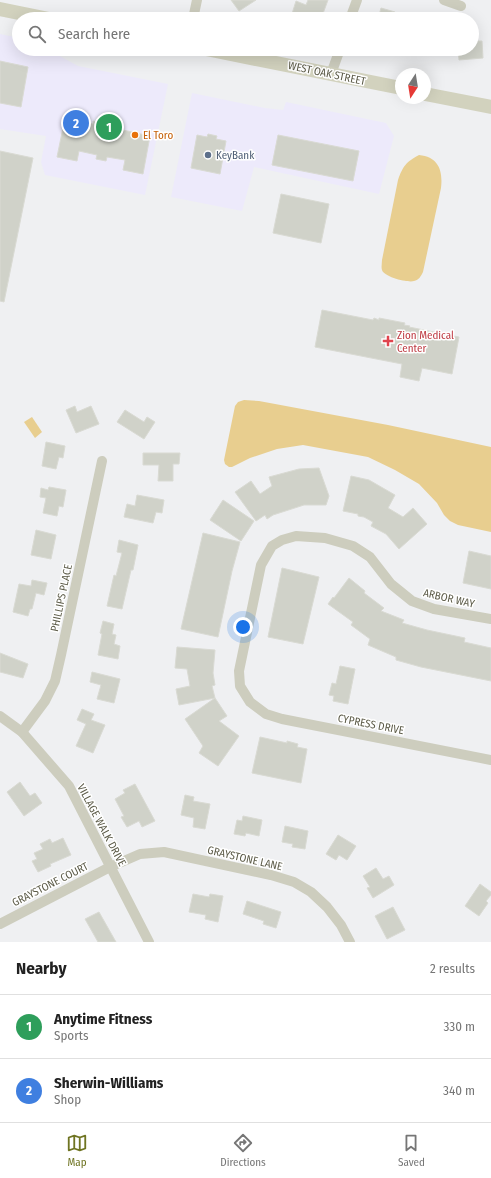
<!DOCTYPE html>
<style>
body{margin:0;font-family:"Fira Sans Condensed",sans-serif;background:#f2f2f2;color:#222}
.compass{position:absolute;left:395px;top:68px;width:36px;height:36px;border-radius:50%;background:#fff;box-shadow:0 4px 16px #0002;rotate:192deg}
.you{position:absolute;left:243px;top:627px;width:14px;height:14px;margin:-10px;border:3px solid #fff;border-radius:50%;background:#1a73e8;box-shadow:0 0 0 6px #1a73e833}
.badge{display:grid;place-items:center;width:26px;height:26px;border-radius:50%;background:#6f7422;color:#fff;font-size:13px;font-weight:700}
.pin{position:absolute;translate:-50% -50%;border:2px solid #fff;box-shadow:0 1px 4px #0006}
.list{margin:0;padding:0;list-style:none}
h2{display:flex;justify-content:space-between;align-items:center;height:52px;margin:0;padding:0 16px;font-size:17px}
h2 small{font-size:13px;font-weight:400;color:#767676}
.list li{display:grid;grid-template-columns:26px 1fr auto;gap:12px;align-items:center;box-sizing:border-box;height:64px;padding:0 16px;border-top:1px solid #e0e0e0}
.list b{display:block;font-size:15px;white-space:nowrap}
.list p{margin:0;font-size:13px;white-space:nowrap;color:#767676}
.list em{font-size:13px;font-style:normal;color:#767676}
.icon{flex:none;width:22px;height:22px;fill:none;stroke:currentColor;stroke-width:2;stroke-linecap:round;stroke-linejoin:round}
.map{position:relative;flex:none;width:491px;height:942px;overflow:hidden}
.search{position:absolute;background:#fff;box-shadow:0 4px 16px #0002;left:12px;right:12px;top:12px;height:44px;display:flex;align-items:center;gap:10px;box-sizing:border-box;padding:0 14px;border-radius:22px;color:#767676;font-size:15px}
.sheet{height:180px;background:#fff}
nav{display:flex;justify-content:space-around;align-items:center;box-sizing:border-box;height:56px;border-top:1px solid #e0e0e0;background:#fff;font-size:11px;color:#767676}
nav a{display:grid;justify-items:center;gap:2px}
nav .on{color:#6f7422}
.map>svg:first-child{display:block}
.commercial{fill:#edeafb}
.water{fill:#e8ce8f}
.building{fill:#d0d2c9;stroke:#d9dad3}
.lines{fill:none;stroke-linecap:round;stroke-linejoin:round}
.street{stroke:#cdcdbe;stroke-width:10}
.secondary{stroke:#d2d2be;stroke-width:14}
.food-dot{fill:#e8710a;stroke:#fff;stroke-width:1.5}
.service-dot{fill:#5c6f8a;stroke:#fff;stroke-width:1.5}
.health-dot{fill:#e0444e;stroke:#fff;stroke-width:1.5}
.labels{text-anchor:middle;stroke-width:3;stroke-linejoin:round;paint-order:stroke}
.street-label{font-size:11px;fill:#5c5b48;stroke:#fff}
.food-label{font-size:11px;fill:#c56008;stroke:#fff;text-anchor:start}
.service-label{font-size:11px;fill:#4e5e75;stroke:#fff;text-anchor:start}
.health-label{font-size:11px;fill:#be3a42;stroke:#fff;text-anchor:start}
</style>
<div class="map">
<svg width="491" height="942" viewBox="0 0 491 942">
<rect width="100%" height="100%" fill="#eff0f2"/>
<g class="commercial">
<path d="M0,34l19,4v11h28l31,17 90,18 -23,111 -100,-20 -4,-13 5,-26 -46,-7z"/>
<path d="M192,93l73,15 18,2 3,-8 100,21 8,13 -15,58 -125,-27 -12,44 -71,-14z"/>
</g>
<g class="water">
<path d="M419,155c20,2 24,16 22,33l-18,84c-2,4 -4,8 -9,9 -6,2 -30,-4 -32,-11 -1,-3 0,-7 0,-10l16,-80c5,-14 8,-18 21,-25z"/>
<path d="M244,400l15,1 129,24 103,22v85l-33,-7 -8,-4 -6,-6 -7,-12 -18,-19 -24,-14 -27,-13 -65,-12 -26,4 -27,9 -18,9h-3l-4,-3 -1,-4 11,-54 3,-4z"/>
<path d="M32,417l10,15 -7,6 -11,-16z"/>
</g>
<g class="building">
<path d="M231,0h25l-17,11z"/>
<path d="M308,0h20l-7,19h-25l-5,-2 5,-16 10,4z"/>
<path d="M381,8l14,4 -2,7h-15z"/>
<path d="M472,41h10l1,17 -24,2 -1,-11h14z"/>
<path d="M0,61l28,6 -7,40 -21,-4z"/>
<path d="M65,118l28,6v-3l30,6v3l27,6 -7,38 -20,-4 2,-10 -18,-3 -1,4 -10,-2 1,-4 -18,-4 -2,10 -20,-4z"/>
<path d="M208,134l9,2 -1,3 10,2 -6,33 -29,-6 6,-33 10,2z"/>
<path d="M278,135l81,16 -6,30 -81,-16z"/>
<path d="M0,151l33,7 -29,144 -4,-1z"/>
<path d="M281,194l48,10 -8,39 -48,-10z"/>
<path d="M322,310l51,10 1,-2 5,2v-2l26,5 -1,2 6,1 -1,1 50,10 -7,37 -30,-6 -3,13 -19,-4 2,-13 -87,-17z"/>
<path d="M75,406l2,6 14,-6 8,18 -23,9 -10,-23z"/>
<path d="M125,410l19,12 3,-5 8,5 -11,17 -27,-17z"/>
<path d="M46,442l19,4 -2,12 -4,-1 -3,12 -14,-3z"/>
<path d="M143,453h37l-1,11h-6v17h-15l1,-16h-16z"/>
<path d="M319,468l10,28 -3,9h-22l-31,10 -6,4 -2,-4 -9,6 -21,-29 16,-11 9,13 12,-8 -3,-9 30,-8z"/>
<path d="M351,476l18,4 26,15 -7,13 15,9 10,-9 14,16 -28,25 -13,-15 -15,-8 2,-4 -9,-5 -6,-1v-2l-15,-3z"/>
<path d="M49,487l17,3 -3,17 -4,-1 -2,10 -14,-3 3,-15 -6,-1 1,-9 7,2z"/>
<path d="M137,495l27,5 -2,13 -6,-1 -3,11 -29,-6 3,-13 8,2z"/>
<path d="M223,500l31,21 -13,20 -31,-21z"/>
<path d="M36,530l20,5 -5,24 -20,-4z"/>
<path d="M203,533l37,9 -8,29 -14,66 -37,-8z"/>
<path d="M119,540l19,5 -5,25h-2l-9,39 -15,-3 7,-31 2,1 6,-23 -5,-1z"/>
<path d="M469,551l22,5v33l-28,-6z"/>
<path d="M282,568l37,9 -16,67 -35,-7z"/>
<path d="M349,578l16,13 -1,2 20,15 -3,3 23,9 -2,3 25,7 38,8 -1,4 27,6v33l-70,-14 -25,-7v-3l-28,-12 2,-6 -19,-14 2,-3 -25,-18 5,-7 1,1z"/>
<path d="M32,580l15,3 -3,12 -8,-2 -4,16h-2l-2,7 -15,-4 6,-28 12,2z"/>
<path d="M103,621l11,3 -2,10 4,1 -2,9 6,2 -2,13 -20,-4 4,-21 -2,-1z"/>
<path d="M177,647l38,3 -2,23 2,12 -3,1 3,12 -36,7 -3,-16 14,-3 -3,-17 -12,-1z"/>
<path d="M0,653l28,11 -5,14 -23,-6z"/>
<path d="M340,666l15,3 -7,35 -15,-3 1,-5 -5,-1 3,-12 4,1z"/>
<path d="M92,672l28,7 -6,24 -17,-4 4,-14 -11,-3z"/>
<path d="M215,698l12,18 -8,5 20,15 -21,30 -19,-13 4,-7 -18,-27z"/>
<path d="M82,709l12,5 -3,6 14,5 -12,28 -17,-7 10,-22 -9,-4z"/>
<path d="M260,737l27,6v-2l11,3 -1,3 10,2 -6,34 -49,-10z"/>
<path d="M20,782l10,14 5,-3 7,10 -18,13 -17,-24z"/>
<path d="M135,784l20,37 -13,6 -3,-6 -12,6 -6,-10 3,-1 -9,-17 10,-6 -2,-3z"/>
<path d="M185,795l9,2 -1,4 17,3 -5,25 -12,-2 1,-9 -13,-3z"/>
<path d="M243,816l19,4 -3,16 -13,-3 -1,3 -11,-2 3,-14 5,1z"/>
<path d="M285,826l23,5 -3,18 -13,-2 1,-3 -11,-2z"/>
<path d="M338,835l18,11 -9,14 -8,-5 -3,5 -10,-6z"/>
<path d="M63,838l8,17 -21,9 1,2 -13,6 -6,-11 5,-2 -3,-6 9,-4 -3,-5 10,-5 2,4z"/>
<path d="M376,868l7,11 6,-3 5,9 -21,13 -6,-10 3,-1 -7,-11z"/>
<path d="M480,884l11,8v3l-5,6 2,2 -9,13 -14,-10z"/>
<path d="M193,894l16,3 1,-3 13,2 -5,26 -13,-3 1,-4 -17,-3z"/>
<path d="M247,901l34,11 -5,16 -13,-4 1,-3 -21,-7z"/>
<path d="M393,907l12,23 -18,9 -12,-23z"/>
<path d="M99,912l17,30h-18l-13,-23z"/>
</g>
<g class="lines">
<g class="street">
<path d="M444,0l17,6"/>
<path d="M193,19l4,-19"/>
<path d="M350,19l7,-19"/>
<path d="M331,74l9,-25"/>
<path d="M491,619l-57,-10 -22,-8 -21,-17 -21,-27 -17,-11 -28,-8 -29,-2 -14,4 -10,6 -11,19 -22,106 1,15 10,16 16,12 16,5 209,41"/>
<path d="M0,716l22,16 47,54 80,156"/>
<path d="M22,732l23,-31 10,-20 6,-26 41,-194"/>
<path d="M0,924l110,-57 30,-13 24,-2 107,23 23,7 17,10 16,15 14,18 9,17"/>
</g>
<g class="secondary">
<path d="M0,9l49,10"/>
<path d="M206,49l195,39"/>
<path d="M425,94l66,13"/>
</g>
</g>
<circle class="food-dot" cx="135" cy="135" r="4"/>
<circle class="service-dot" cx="208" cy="155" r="4"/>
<path class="health-dot" d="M386 335h4v4h4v4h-4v4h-4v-4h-4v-4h4z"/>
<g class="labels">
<g class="street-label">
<text transform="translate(327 73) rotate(12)" y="4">WEST OAK STREET</text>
<text transform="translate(61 598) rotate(-78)" y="4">PHILLIPS PLACE</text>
<text transform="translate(449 598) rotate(13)" y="4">ARBOR WAY</text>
<text transform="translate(371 724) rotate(11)" y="4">CYPRESS DRIVE</text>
<text transform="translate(102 825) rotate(62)" y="4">VILLAGE WALK DRIVE</text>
<text transform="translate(245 858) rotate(13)" y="4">GRAYSTONE LANE</text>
<text transform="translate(50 884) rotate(-27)" y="4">GRAYSTONE COURT</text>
</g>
<g class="food-label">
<text x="143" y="139">El Toro</text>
</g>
<g class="service-label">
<text x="216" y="159">KeyBank</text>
</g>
<g class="health-label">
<text x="397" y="339">Zion Medical<tspan x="397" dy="13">Center</tspan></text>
</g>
</g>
</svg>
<svg class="compass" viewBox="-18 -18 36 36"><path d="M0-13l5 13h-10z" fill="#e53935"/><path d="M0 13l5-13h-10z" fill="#767676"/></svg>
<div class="you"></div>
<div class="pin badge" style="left:109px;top:127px;background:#2e9e5b">1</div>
<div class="pin badge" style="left:76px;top:123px;background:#3f7fe0">2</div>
<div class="search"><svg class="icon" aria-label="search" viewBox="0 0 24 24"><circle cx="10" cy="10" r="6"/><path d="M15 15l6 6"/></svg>Search here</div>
</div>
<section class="sheet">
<h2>Nearby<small>2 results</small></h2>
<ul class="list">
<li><span class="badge" style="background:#2e9e5b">1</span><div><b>Anytime Fitness</b><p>Sports</p></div><em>330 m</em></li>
<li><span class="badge" style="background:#3f7fe0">2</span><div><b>Sherwin-Williams</b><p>Shop</p></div><em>340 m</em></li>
</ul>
</section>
<nav>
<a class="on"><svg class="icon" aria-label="map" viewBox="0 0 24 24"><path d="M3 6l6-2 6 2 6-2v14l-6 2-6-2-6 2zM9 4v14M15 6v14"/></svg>Map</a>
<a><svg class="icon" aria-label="directions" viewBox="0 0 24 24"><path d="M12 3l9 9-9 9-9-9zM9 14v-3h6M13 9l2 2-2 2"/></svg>Directions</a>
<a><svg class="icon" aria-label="saved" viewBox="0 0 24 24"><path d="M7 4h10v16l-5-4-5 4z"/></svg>Saved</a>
</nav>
